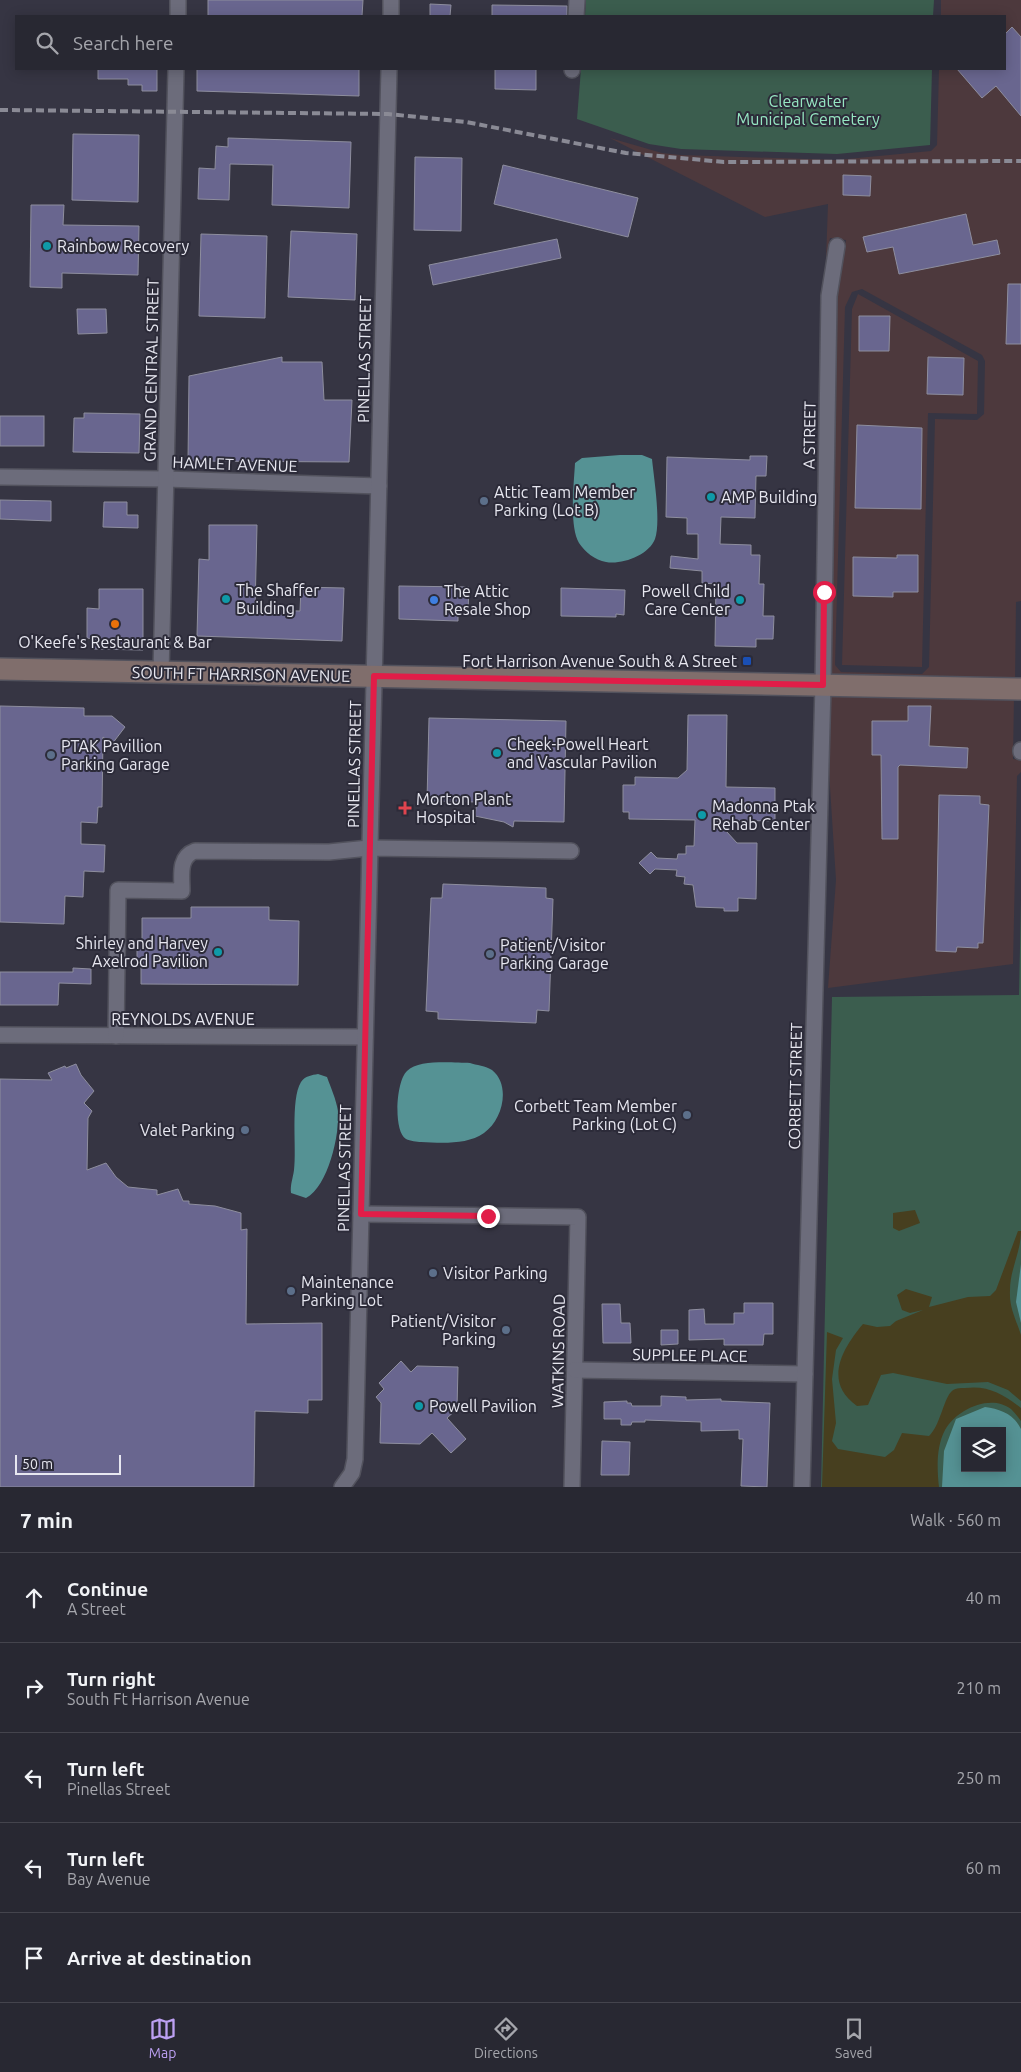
<!DOCTYPE html>
<meta charset="utf-8">
<style>
body{margin:0;font-family:Ubuntu,sans-serif;background:#30303a;color:#f1f3f6}
.controls{position:absolute;right:15px;bottom:15px;display:grid;overflow:hidden;border-radius:0px;box-shadow:0 2px 12px #0003}
.controls button{width:45px;height:45px;display:grid;place-items:center;padding:0;border:0;border-bottom:1px solid #44444d;background:#282832;color:#f1f3f6;font:25px sans-serif}
.scale{position:absolute;left:15px;bottom:12px;width:106px;box-sizing:border-box;padding-left:5px;border:2px solid #e7e7f0;border-top:0;font-size:14px;line-height:18px;white-space:nowrap;color:#e7e7f0;-webkit-text-stroke:4px #2c2b39;paint-order:stroke}
.stop{position:absolute;width:15px;height:15px;margin:-11px;border:4px solid #e11d48;border-radius:50%;background:#fff}
.stop.end{background:#e11d48;border-color:#fff;box-shadow:0 1px 5px #0008}
.list{margin:0;padding:0;list-style:none}
h2{display:flex;justify-content:space-between;align-items:center;height:65px;margin:0;padding:0 20px;font-size:21px}
h2 small{font-size:16px;font-weight:400;color:#a5a6ac}
.list li{display:grid;grid-template-columns:32px 1fr auto;gap:15px;align-items:center;box-sizing:border-box;height:90px;padding:0 20px;border-top:1px solid #44444d}
.list b{display:block;font-size:19px;white-space:nowrap}
.list p{margin:0;font-size:16px;white-space:nowrap;color:#a5a6ac}
.list em{font-size:16px;font-style:normal;color:#a5a6ac}
.icon{flex:none;width:28px;height:28px;fill:none;stroke:currentColor;stroke-width:2;stroke-linecap:round;stroke-linejoin:round}
.map{position:relative;flex:none;width:1021px;height:1487px;overflow:hidden}
.search{position:absolute;background:#282832;box-shadow:0 2px 12px #0003;left:15px;right:15px;top:15px;height:55px;display:flex;align-items:center;gap:12px;box-sizing:border-box;padding:0 18px;border-radius:0px;color:#a5a6ac;font-size:19px}
.sheet{height:515px;background:#282832}
nav{display:flex;justify-content:space-around;align-items:center;box-sizing:border-box;height:70px;border-top:1px solid #44444d;background:#282832;font-size:14px;color:#a5a6ac}
nav a{display:grid;justify-items:center;gap:2px}
nav .on{color:#bca0f2}
.map>svg:first-child{display:block}
.commercial{fill:#4d393d;fill-rule:evenodd}
.green{fill:#3b5d4e;fill-rule:evenodd}
.sand{fill:#473f1f}
.water{fill:#559294;fill-rule:evenodd}
.building{fill:#69668f;stroke:#8e8e9e}
.lines{fill:none;stroke-linecap:round;stroke-linejoin:round}
.street-casing{stroke:#52525d;stroke-width:18}
.secondary-casing{stroke:#52525d;stroke-width:24}
.street{stroke:#6c6c7b;stroke-width:15}
.secondary{stroke:#806e6c;stroke-width:21}
.rail{stroke:#8a8a95;stroke-width:4;stroke-dasharray:8 4;stroke-linecap:butt}
.route{stroke:#e11d48;stroke-width:6}
.culture-dot{fill:#0f9aa8;stroke:#2c2b39;stroke-width:2}
.service-dot{fill:#5c6f8a;stroke:#2c2b39;stroke-width:2}
.shop-dot{fill:#3f7fe0;stroke:#2c2b39;stroke-width:2}
.food-dot{fill:#e8710a;stroke:#2c2b39;stroke-width:2}
.transit-dot{fill:#1a4fb4;stroke:#2c2b39;stroke-width:2}
.health-dot{fill:#e0444e;stroke:#2c2b39;stroke-width:2}
.labels{text-anchor:middle;stroke-width:4;stroke-linejoin:round;paint-order:stroke}
.park-label{font-size:16px;fill:#96e6c2;stroke:#2c2b39}
.poi-label{font-size:16px;fill:#e7e7f0;stroke:#2c2b39;text-anchor:start}
.street-label{font-size:16px;fill:#e7e7f0;stroke:#2c2b39}
</style>
<div class="map">
<svg width="1021" height="1487" viewBox="0 0 1021 1487">
<rect width="100%" height="100%" fill="#363543"/>
<g class="commercial">
<path d="M941,0h80v601l-5,1 -1,79 -184,-3 6,-381 9,-57 -16,-2 -4,22 2,-56 -63,13 -155,-79 52,15 19,2 156,5 94,-9 6,-6 2,-76h66v-53h-64zM862,289l120,66 3,6 -1,53 -7,6 -42,-1 -6,248 -7,7 -81,-2 -6,-7 10,-358 7,-15z"/>
<path d="M858,294l120,67 -1,53 -49,-1 -6,254 -80,-2 10,-356z"/>
<path d="M831,692l183,4 -1,63 8,1v12l-4,4 -4,188 -185,24 8,-108 -7,-108z"/>
</g>
<g class="green">
<path d="M586,0h348l-1,16h-348z"/>
<path d="M581,69h351l-2,76 -93,9 -156,-5 -32,-5 -72,-25z"/>
<path d="M1021,899v588h-200l11,-490 187,-2zM965,1431h37v37h-37z"/>
</g>
<g class="sand">
<path d="M915,1210l5,13 -21,8 -6,-3v-15z"/>
<path d="M1018,1231h3c0,21 -11,38 -11,59 -1,18 6,29 11,45 0,9 0,53 0,66l-13,-11 -20,-8 -41,2 -54,-11 -12,2 -13,30 -11,1c-34,-24 -15,-57 6,-82l14,3 13,-1 6,-5 27,-11 -13,3 -8,-3 -5,-15 9,-6 26,8 -3,10 39,-10 22,-1 6,-6z"/>
<path d="M827,1332l16,6 -7,12 -4,29 4,44 -4,18 6,8 47,8 9,-7 8,-17 27,3c11,-10 14,-35 22,-44 3,-4 9,-4 14,-4 23,-3 38,6 56,20v13c-3,-4 -6,-8 -10,-12 -21,-16 -55,1 -66,21 -9,17 -8,39 -6,57h-117z"/>
</g>
<g class="water">
<path d="M620,455h22l10,4c2,20 9,63 3,80 -6,16 -33,26 -49,23 -11,-2 -21,-10 -27,-19 -10,-17 -5,-60 -4,-80l7,-5z"/>
<path d="M470,1063c6,2 16,3 22,7 19,15 11,50 -8,63 -17,12 -43,10 -63,9 -4,0 -11,-1 -15,-3 -13,-8 -10,-58 1,-68 12,-12 47,-8 63,-8z"/>
<path d="M318,1074l9,3c4,11 9,22 11,34 2,23 -10,76 -32,87l-15,-5c-1,-8 2,-15 3,-23 3,-21 -4,-70 7,-88 4,-6 11,-7 17,-8z"/>
<path d="M1021,1264v59l-5,-21z"/>
<path d="M985,1407c15,2 29,7 36,22v58h-79l2,-36 12,-32zM965,1431h37v37h-37z"/>
</g>
<g class="building">
<path d="M208,0h155l-1,16h-154z"/>
<path d="M430,4l21,1 -1,11h-20z"/>
<path d="M492,5l75,1v10h-75z"/>
<path d="M1012,27l9,10v79l-25,-30 -14,12 -25,-29h48v-35z"/>
<path d="M98,69h59v22h-15v-6h-14v-6h-30z"/>
<path d="M197,69h162v27l-162,-5z"/>
<path d="M495,69h41v21l-41,-1z"/>
<path d="M73,134l66,1 -1,67 -66,-2z"/>
<path d="M228,138l123,4 -2,66 -77,-3 1,-40 -43,-1 -1,36 -31,-1 1,-31 16,1 1,-23 12,1z"/>
<path d="M415,157l47,1 -1,73 -47,-1z"/>
<path d="M503,165l135,33 -10,39 -134,-33z"/>
<path d="M843,175l28,1 -1,20 -27,-1z"/>
<path d="M31,205h33l-1,20 76,1 -1,49 -76,-2v15l-32,-1z"/>
<path d="M966,214l7,31 24,-5 3,14 -101,20 -6,-27 -26,5 -4,-15z"/>
<path d="M291,231l66,3 -2,66 -67,-3z"/>
<path d="M201,234l66,2 -2,82 -66,-2z"/>
<path d="M557,239l4,19 -128,27 -4,-20z"/>
<path d="M1008,284h13v60h-15z"/>
<path d="M77,309h29l1,24 -29,1z"/>
<path d="M859,316h31l-1,35h-30z"/>
<path d="M282,357v5h40l2,38h28l-3,62 -161,-1 1,-85z"/>
<path d="M928,357l36,1 -1,37 -36,-1z"/>
<path d="M84,413l56,1 -1,39 -66,-1 1,-34h10z"/>
<rect x="0" y="416" width="44" height="30"/>
<path d="M857,425l65,3 -1,81 -66,-1z"/>
<path d="M750,456h17l-1,20h-10l-1,42 -34,-1 -1,27 31,1v10h9l-1,29h5l-1,32h11l-1,23h-17v8l-41,-1 1,-62 -14,-1v-12l-32,-3 1,-12 27,3v-25h-11v-16l-21,-1 1,-60 83,3z"/>
<path d="M0,500l51,1v20l-51,-2z"/>
<path d="M104,502h23v13h11v13l-35,-1z"/>
<path d="M209,525h48l-2,85 45,1 1,-24 43,1 -2,53 -145,-5 2,-77 10,1z"/>
<path d="M897,555h21v37h-25v5l-40,-1v-39l44,1z"/>
<path d="M399,586l70,1 -1,25h-10v9l-59,-2z"/>
<path d="M561,588l64,2 -1,25 -8,-1v3l-55,-1z"/>
<path d="M99,589h44v61l-49,-1v-10l-7,-1v-30l12,1z"/>
<path d="M0,706l84,2v8h28l13,11 -13,17 -9,-7 -1,70h-4l-1,16 -16,-1v22l24,1 -1,27 -20,-1 -1,26 -18,-1 -1,28 -64,-2z"/>
<path d="M908,706h23l-2,40 39,2 -1,20 -67,-3 -2,2v72h-16l-1,-84h-9v-34h36z"/>
<path d="M688,715h39l-1,72 49,1v33l-59,-1 21,23h20l-1,56 -18,-1v13h-14v-3l-28,-1 -3,-22 -9,-1 1,-7 -9,-1 1,-6 -22,-1 -5,5 -11,-11 12,-11 6,6 20,1 1,-5h8v-8h8l1,-26 -66,-1v-7h-6v-27h12v-8l43,1 9,-8z"/>
<path d="M429,718l137,3 -2,101 -50,-1 -1,6 -9,-5 -29,-6 2,-14 -50,-1z"/>
<path d="M939,795l41,1v8l9,1 -6,138h-5v5l-21,-1 -1,5 -20,-1z"/>
<path d="M443,884l103,4v10l7,1 -4,112 -12,-1 -1,13 -98,-4v-7l-12,-1 5,-113h11z"/>
<path d="M191,907h78v13l30,1 -1,64 -157,-1v-19h-4v-25h5v-22h49z"/>
<path d="M73,968l18,1v15l-32,-1 -1,22h-58v-33h73z"/>
<path d="M76,1064l5,11 13,16 -10,12 8,8 -4,7 -1,52 19,-7 10,14 12,10 29,3v5l21,-6 5,12h6v3l26,2 26,7v17l6,-1 -1,95 76,-1v77h-14v13l-53,-2 -1,76h-254v-408l52,1 -4,-7 17,-7 1,2z"/>
<path d="M744,1303h29v31h-9l-1,11h-39v-6l-35,1v-30l15,-1 1,15h29v-11h10z"/>
<path d="M602,1304h18l1,19h9l1,20h-28z"/>
<path d="M661,1330h17v14l-17,1z"/>
<path d="M401,1361l10,11 6,-6 41,1 -1,42 -10,9 19,21 -15,14 -19,-20 -12,11 -40,-1 1,-40 -5,-6 8,-8 -5,-6z"/>
<path d="M661,1396l25,1v3l35,-1v2l49,2 -3,84 -26,-1 2,-47h-4v-9l-38,1v-9l-56,-2v2h-13l-1,3h-10v-6h-17v-17l23,-1v2h4l1,3h29z"/>
<path d="M602,1441l28,1 -1,33h-28z"/>
</g>
<g class="lines">
<defs>
<g id="street">
<path d="M178,16v-16"/>
<path d="M391,16v-16"/>
<path d="M576,16l1,-16"/>
<path d="M572,70v-1"/>
<path d="M0,477l166,2 213,7"/>
<path d="M161,673l15,-604"/>
<path d="M1021,752v-2"/>
<path d="M0,1035l365,2"/>
<path d="M116,1036l2,-146 64,1c0,-15 -4,-34 13,-40l134,1 40,-4 202,3"/>
<path d="M361,1214l217,3 -6,270"/>
<path d="M575,1370l230,4"/>
<path d="M342,1487l10,-14 3,-14 34,-1390"/>
<path d="M802,1487l21,-802 6,-389 8,-50"/>
</g>
<path id="secondary" d="M0,669l1021,20"/>
</defs>
<use href="#street" class="street-casing"/>
<use href="#secondary" class="secondary-casing"/>
<use href="#street" class="street"/>
<use href="#secondary" class="secondary"/>
<path class="rail" d="M0,110l388,4 78,8 160,31 98,9 297,-1"/>
</g>
<g class="lines">
<path class="route" d="M488,1216l-127,-2 13,-538 449,9 1,-93"/>
</g>
<g class="culture-dot">
<circle cx="47" cy="246" r="5"/>
<circle cx="711" cy="497" r="5"/>
<circle cx="226" cy="599" r="5"/>
<circle cx="740" cy="600" r="5"/>
<circle cx="497" cy="753" r="5"/>
<circle cx="702" cy="815" r="5"/>
<circle cx="218" cy="952" r="5"/>
<circle cx="419" cy="1406" r="5"/>
</g>
<g class="service-dot">
<circle cx="484" cy="501" r="5"/>
<circle cx="51" cy="755" r="5"/>
<circle cx="490" cy="954" r="5"/>
<circle cx="687" cy="1115" r="5"/>
<circle cx="245" cy="1130" r="5"/>
<circle cx="433" cy="1273" r="5"/>
<circle cx="291" cy="1291" r="5"/>
<circle cx="506" cy="1330" r="5"/>
</g>
<circle class="shop-dot" cx="434" cy="600" r="5"/>
<circle class="food-dot" cx="115" cy="624" r="5"/>
<rect class="transit-dot" x="742" y="656" width="10" height="10" rx="2.5"/>
<path class="health-dot" d="M402.5 800.5h5v5h5v5h-5v5h-5v-5h-5v-5h5z"/>
<g class="labels">
<g class="park-label">
<text x="808" y="107">Clearwater<tspan x="808" dy="18">Municipal Cemetery</tspan></text>
</g>
<g class="poi-label">
<text x="57" y="252">Rainbow Recovery</text>
<text x="494" y="498">Attic Team Member<tspan x="494" dy="18">Parking (Lot B)</tspan></text>
<text x="721" y="503">AMP Building</text>
<text x="236" y="596">The Shaffer<tspan x="236" dy="18">Building</tspan></text>
<text x="444" y="597">The Attic<tspan x="444" dy="18">Resale Shop</tspan></text>
<text x="730" y="597" text-anchor="end">Powell Child<tspan x="730" dy="18">Care Center</tspan></text>
<text x="115" y="648" text-anchor="middle">O'Keefe's Restaurant &amp; Bar</text>
<text x="737" y="667" text-anchor="end">Fort Harrison Avenue South &amp; A Street</text>
<text x="507" y="750">Cheek-Powell Heart<tspan x="507" dy="18">and Vascular Pavilion</tspan></text>
<text x="61" y="752">PTAK Pavillion<tspan x="61" dy="18">Parking Garage</tspan></text>
<text x="416" y="805">Morton Plant<tspan x="416" dy="18">Hospital</tspan></text>
<text x="712" y="812">Madonna Ptak<tspan x="712" dy="18">Rehab Center</tspan></text>
<text x="208" y="949" text-anchor="end">Shirley and Harvey<tspan x="208" dy="18">Axelrod Pavilion</tspan></text>
<text x="500" y="951">Patient/Visitor<tspan x="500" dy="18">Parking Garage</tspan></text>
<text x="677" y="1112" text-anchor="end">Corbett Team Member<tspan x="677" dy="18">Parking (Lot C)</tspan></text>
<text x="235" y="1136" text-anchor="end">Valet Parking</text>
<text x="443" y="1279">Visitor Parking</text>
<text x="301" y="1288">Maintenance<tspan x="301" dy="18">Parking Lot</tspan></text>
<text x="496" y="1327" text-anchor="end">Patient/Visitor<tspan x="496" dy="18">Parking</tspan></text>
<text x="429" y="1412">Powell Pavilion</text>
</g>
<g class="street-label">
<text transform="translate(364 359) rotate(-89)" y="6">PINELLAS STREET</text>
<text transform="translate(151 370) rotate(-89)" y="6">GRAND CENTRAL STREET</text>
<text transform="translate(809 435) rotate(-89)" y="6">A STREET</text>
<text transform="translate(235 464) rotate(2)" y="6">HAMLET AVENUE</text>
<text transform="translate(241 674) rotate(1)" y="6">SOUTH FT HARRISON AVENUE</text>
<text transform="translate(354 764) rotate(-89)" y="6">PINELLAS STREET</text>
<text x="183" y="1025">REYNOLDS AVENUE</text>
<text transform="translate(795 1086) rotate(-89)" y="6">CORBETT STREET</text>
<text transform="translate(344 1168) rotate(-89)" y="6">PINELLAS STREET</text>
<text transform="translate(558 1351) rotate(-89)" y="6">WATKINS ROAD</text>
<text transform="translate(690 1355) rotate(1)" y="6">SUPPLEE PLACE</text>
</g>
</g>
</svg>
<div class="controls">
<button><svg class="icon" aria-label="layers" viewBox="0 0 24 24"><path d="M12 4l9 5-9 5-9-5zM3 14l9 5 9-5"/></svg></button>
</div>
<div class="scale">50 m</div>
<div class="stop" style="left:824px;top:592px"></div>
<div class="stop end" style="left:488px;top:1216px"></div>
<div class="search"><svg class="icon" aria-label="search" viewBox="0 0 24 24"><circle cx="10" cy="10" r="6"/><path d="M15 15l6 6"/></svg>Search here</div>
</div>
<section class="sheet">
<h2>7 min<small>Walk · 560 m</small></h2>
<ul class="list">
<li><svg class="icon" aria-label="ahead" viewBox="0 0 24 24"><path d="M12 20V5M6 11l6-6 6 6"/></svg><div><b>Continue</b><p>A Street</p></div><em>40 m</em></li>
<li><svg class="icon" aria-label="right" viewBox="0 0 24 24"><path d="M7 20v-9h11M14 6l5 5-5 5"/></svg><div><b>Turn right</b><p>South Ft Harrison Avenue</p></div><em>210 m</em></li>
<li><svg class="icon" aria-label="left" viewBox="0 0 24 24"><path d="M17 20v-9H6M10 6l-5 5 5 5"/></svg><div><b>Turn left</b><p>Pinellas Street</p></div><em>250 m</em></li>
<li><svg class="icon" aria-label="left" viewBox="0 0 24 24"><path d="M17 20v-9H6M10 6l-5 5 5 5"/></svg><div><b>Turn left</b><p>Bay Avenue</p></div><em>60 m</em></li>
<li><svg class="icon" aria-label="arrive" viewBox="0 0 24 24"><path d="M6 21V4h12l-3 4 3 4H6"/></svg><div><b>Arrive at destination</b></div></li>
</ul>
</section>
<nav>
<a class="on"><svg class="icon" aria-label="map" viewBox="0 0 24 24"><path d="M3 6l6-2 6 2 6-2v14l-6 2-6-2-6 2zM9 4v14M15 6v14"/></svg>Map</a>
<a><svg class="icon" aria-label="directions" viewBox="0 0 24 24"><path d="M12 3l9 9-9 9-9-9zM9 14v-3h6M13 9l2 2-2 2"/></svg>Directions</a>
<a><svg class="icon" aria-label="saved" viewBox="0 0 24 24"><path d="M7 4h10v16l-5-4-5 4z"/></svg>Saved</a>
</nav>
